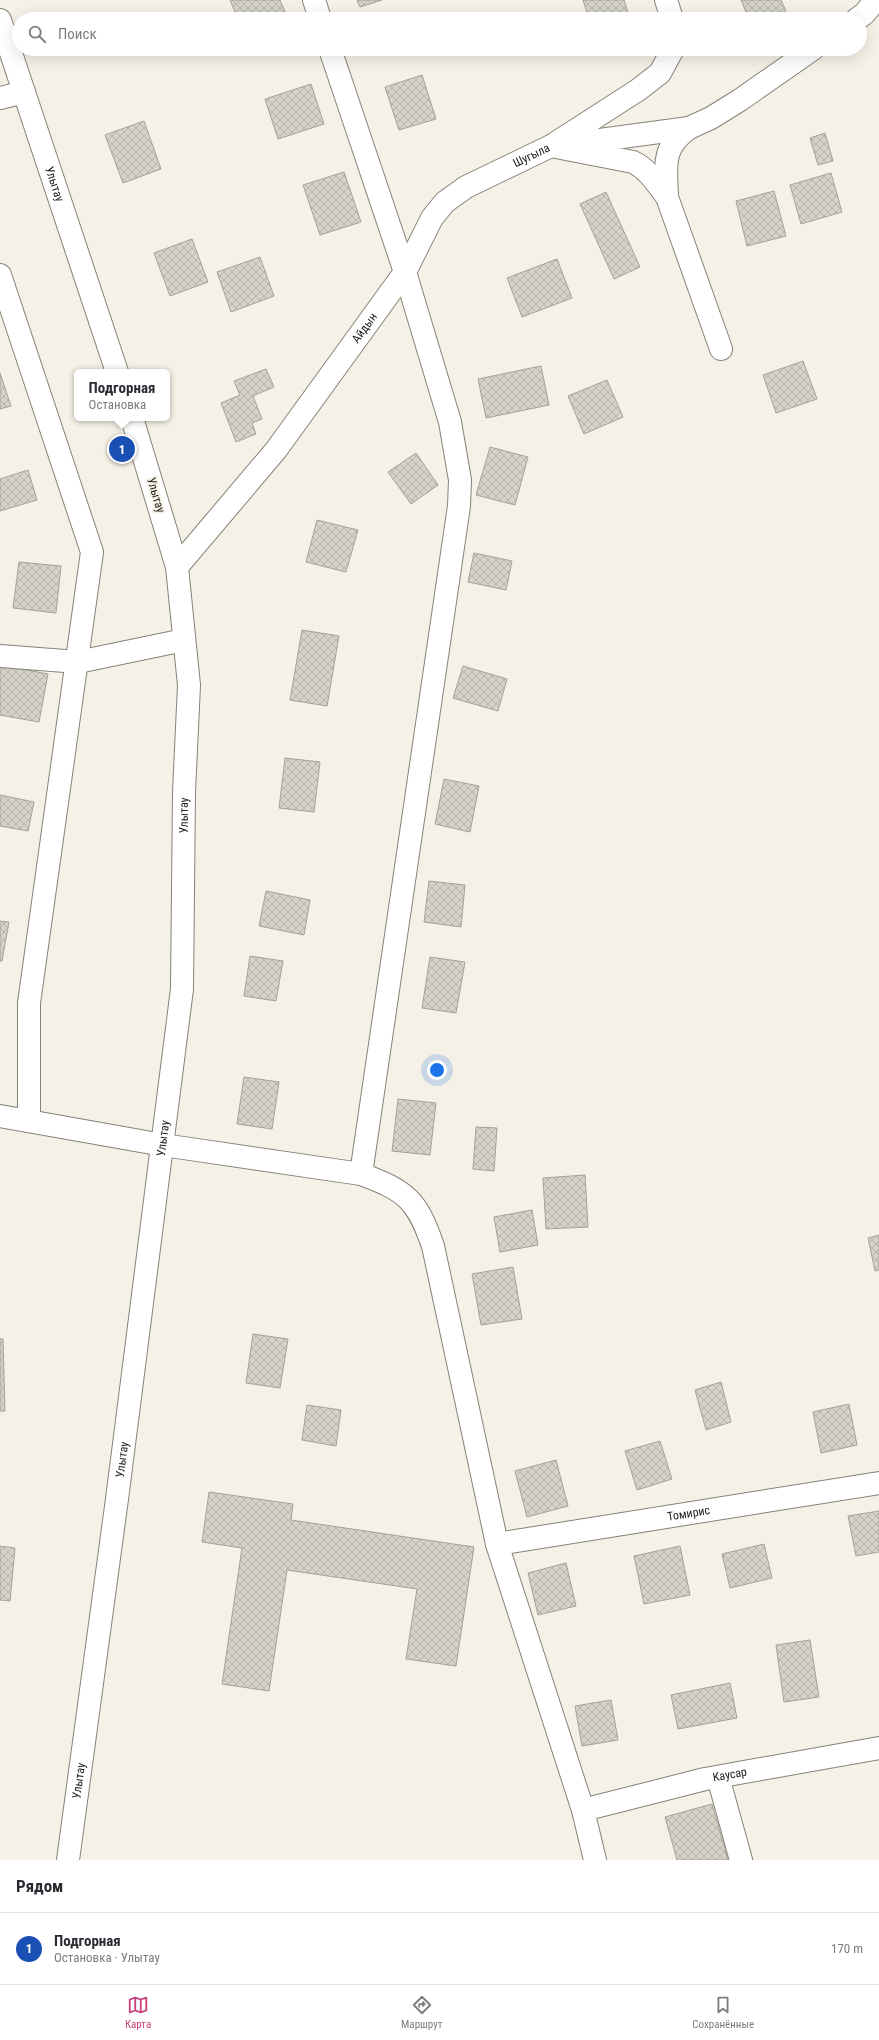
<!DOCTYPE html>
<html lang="ru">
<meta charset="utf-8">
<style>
body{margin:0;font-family:"Roboto Condensed",sans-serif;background:#f7f7f7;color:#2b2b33}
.you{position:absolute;left:437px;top:1070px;width:14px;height:14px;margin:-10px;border:3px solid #fff;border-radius:50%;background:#1a73e8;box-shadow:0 0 0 6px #1a73e833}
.badge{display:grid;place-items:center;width:26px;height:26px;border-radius:50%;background:#c9407a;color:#fff;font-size:13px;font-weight:700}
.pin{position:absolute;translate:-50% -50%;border:2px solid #fff;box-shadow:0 1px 4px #0006}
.popup{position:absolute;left:74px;top:369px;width:96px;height:52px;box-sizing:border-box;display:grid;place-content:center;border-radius:6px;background:#fff;filter:drop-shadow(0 1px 3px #0005);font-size:13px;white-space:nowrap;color:#7c7c81}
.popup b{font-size:15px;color:#2b2b33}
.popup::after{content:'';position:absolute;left:50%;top:100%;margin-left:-8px;border:8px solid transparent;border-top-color:#fff}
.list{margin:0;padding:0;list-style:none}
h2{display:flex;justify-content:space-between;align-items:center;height:52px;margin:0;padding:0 16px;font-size:17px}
h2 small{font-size:13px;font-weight:400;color:#7c7c81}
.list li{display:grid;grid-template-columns:26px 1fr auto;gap:12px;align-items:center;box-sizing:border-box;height:72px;padding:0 16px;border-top:1px solid #e1e1e2}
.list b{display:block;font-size:15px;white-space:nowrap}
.list p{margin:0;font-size:13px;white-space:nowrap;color:#7c7c81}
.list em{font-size:13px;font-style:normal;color:#7c7c81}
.icon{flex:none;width:22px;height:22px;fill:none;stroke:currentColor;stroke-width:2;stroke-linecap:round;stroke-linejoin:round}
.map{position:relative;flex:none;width:879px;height:1860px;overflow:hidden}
.search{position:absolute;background:#fff;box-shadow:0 4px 16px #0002;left:12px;right:12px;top:12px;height:44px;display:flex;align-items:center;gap:10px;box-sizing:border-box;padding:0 14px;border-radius:22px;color:#7c7c81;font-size:15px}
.sheet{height:124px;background:#fff}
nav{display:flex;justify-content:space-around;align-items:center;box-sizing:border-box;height:56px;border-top:1px solid #e1e1e2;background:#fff;font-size:11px;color:#7c7c81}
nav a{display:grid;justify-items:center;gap:2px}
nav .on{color:#c9407a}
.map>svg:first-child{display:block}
.building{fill:url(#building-cross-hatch);stroke:#a5a196}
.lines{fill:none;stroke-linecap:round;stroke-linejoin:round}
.minor-casing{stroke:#868278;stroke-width:24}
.minor{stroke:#fff;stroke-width:22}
.labels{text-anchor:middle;stroke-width:4;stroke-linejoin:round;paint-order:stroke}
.street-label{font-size:12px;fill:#22201c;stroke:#f6f1e6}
</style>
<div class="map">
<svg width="879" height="1860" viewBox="0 0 879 1860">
<defs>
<pattern id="building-cross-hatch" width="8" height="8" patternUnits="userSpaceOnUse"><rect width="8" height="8" fill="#d6d2c7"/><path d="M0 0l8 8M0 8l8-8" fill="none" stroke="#b7b4aa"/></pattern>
</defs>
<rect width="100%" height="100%" fill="#f6f1e6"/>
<g class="building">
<path d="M230,0h50l6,14 -12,5h-36z"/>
<path d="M357,0h25l-22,7z"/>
<path d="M583,0h41l6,19h-41z"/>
<path d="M741,0h40l5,11 -18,8h-19z"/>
<path d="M599,49h23l-20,7z"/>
<path d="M422,75l14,44 -37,11 -14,-43z"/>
<path d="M311,84l13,40 -46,15 -13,-40z"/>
<path d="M144,121l17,48 -38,14 -18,-48z"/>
<path d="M825,133l8,28 -15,4 -8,-27z"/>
<path d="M344,172l17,50 -41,13 -17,-50z"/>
<path d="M831,173l11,39 -41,12 -11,-39z"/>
<path d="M774,191l12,45 -39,10 -11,-45z"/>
<path d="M606,192l34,75 -26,12 -34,-75z"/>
<path d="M192,239l16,43 -38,14 -16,-43z"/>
<path d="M260,257l14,39 -43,16 -14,-40z"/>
<path d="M557,259l15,39 -50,19 -15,-39z"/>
<path d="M803,361l14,38 -41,14 -13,-38z"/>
<path d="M541,366l8,39 -63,13 -8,-39z"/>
<path d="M266,369l8,18 -21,9 9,23 -10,4 4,11 -20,8 -15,-39 19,-8 -6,-14z"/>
<path d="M0,373l11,33 -11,3z"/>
<path d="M607,380l16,37 -39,17 -16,-38z"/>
<path d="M490,447l38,10 -13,48 -39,-10z"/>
<path d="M416,453l22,32 -27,19 -23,-32z"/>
<path d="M28,470l9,30 -37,11v-32z"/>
<path d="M317,520l41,10 -12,42 -40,-10z"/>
<path d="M474,553l38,8 -6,29 -38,-8z"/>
<path d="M19,562l42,4 -5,47 -43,-5z"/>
<path d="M302,630l37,6 -12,70 -37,-6z"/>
<path d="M0,665l48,9 -9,48 -39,-7z"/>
<path d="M463,666l44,13 -9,32 -45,-13z"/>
<path d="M285,758l35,4 -6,50 -35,-4z"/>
<path d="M444,779l35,7 -9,46 -35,-8z"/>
<path d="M0,795l34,7 -6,29 -28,-5z"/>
<path d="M429,881l36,4 -4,42 -37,-5z"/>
<path d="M266,891l44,9 -6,35 -45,-9z"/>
<path d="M0,921l9,1 -7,39h-2z"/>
<path d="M250,956l33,5 -7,40 -32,-5z"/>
<path d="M430,957l35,5 -9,51 -34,-5z"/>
<path d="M244,1077l35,5 -7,47 -35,-5z"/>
<path d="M398,1099l38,4 -6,52 -38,-4z"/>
<path d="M476,1127l21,1 -3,43 -21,-2z"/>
<path d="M585,1175l3,52 -42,2 -3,-51z"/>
<path d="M532,1210l6,35 -38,7 -6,-35z"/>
<path d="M879,1235v35l-4,1 -7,-33z"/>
<path d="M513,1267l9,52 -41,6 -9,-51z"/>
<path d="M253,1334l35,5 -8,49 -34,-5z"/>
<path d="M0,1339h3l2,72h-5z"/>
<path d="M721,1382l10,40 -25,8 -11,-40z"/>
<path d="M849,1404l8,41 -36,8 -8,-41z"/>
<path d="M307,1405l34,5 -5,36 -34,-6z"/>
<path d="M660,1441l12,38 -35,11 -12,-39z"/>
<path d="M556,1460l12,46 -41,11 -12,-46z"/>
<path d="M209,1492l84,12 -2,16 183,27 -18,119 -50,-7 11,-70 -130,-19 -18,121 -47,-7 20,-136 -40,-6z"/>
<path d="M879,1511v41l-23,4 -8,-40z"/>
<path d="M764,1544l8,34 -42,10 -8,-34z"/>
<path d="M0,1546l15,2 -5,53 -10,-1z"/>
<path d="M680,1546l10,49 -46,9 -10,-48z"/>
<path d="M566,1563l10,43 -38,9 -10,-42z"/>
<path d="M810,1640l9,57 -35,5 -8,-57z"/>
<path d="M730,1683l7,35 -59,11 -7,-34z"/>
<path d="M611,1700l7,40 -36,6 -7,-40z"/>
<path d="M712,1804l16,56h-51l-12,-43z"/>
</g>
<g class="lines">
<defs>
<g id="minor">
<path d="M314,0l6,19"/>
<path d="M666,0l6,19"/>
<path d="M857,19l7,-5 12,-14"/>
<path id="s1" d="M0,20l117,352"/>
<path d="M0,98l24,-6"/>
<path d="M570,144l119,-16 22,-10 29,-18 73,-51"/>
<path d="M551,146l82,16c15,7 24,22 34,35l54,152"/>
<path d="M667,197c-1,-32 -6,-49 22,-69"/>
<path d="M0,275l92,277 -63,451v118"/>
<path id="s2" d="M177,567l99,-117 129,-178 -75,-223"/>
<path d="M0,656l78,6 106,-22"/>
<path d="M0,1116l163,29 198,29c46,17 56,26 72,72l64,298 86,266 12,50"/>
<path id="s3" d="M361,1174l98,-668 1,-26 -10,-58 -45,-150 27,-54 13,-16 21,-15 85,-41 87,-56 22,-17 13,-24"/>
<path id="s4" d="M497,1544l382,-61"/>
<path d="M718,1777l23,83"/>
<path id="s5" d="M583,1810l122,-31 174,-31"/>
<path id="s6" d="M68,1860l49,-361 65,-510 2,-197 5,-107 -12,-118 -45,-149"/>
</g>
</defs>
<use href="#minor" class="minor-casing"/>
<use href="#minor" class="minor"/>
</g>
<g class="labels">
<g class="street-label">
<text dy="4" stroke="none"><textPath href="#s3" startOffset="1096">Шугыла</textPath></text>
<text dy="4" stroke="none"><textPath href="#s1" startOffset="173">Улытау</textPath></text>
<text dy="4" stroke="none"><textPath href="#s2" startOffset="304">Айдын</textPath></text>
<text transform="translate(156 495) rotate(73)" y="4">Улытау</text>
<text dy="4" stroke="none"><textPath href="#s6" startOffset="1052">Улытау</textPath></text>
<text dy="4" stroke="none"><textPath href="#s6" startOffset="728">Улытау</textPath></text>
<text dy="4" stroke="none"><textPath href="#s6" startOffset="404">Улытау</textPath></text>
<text dy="4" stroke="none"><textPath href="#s4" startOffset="194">Томирис</textPath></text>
<text dy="4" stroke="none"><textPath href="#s5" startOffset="151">Каусар</textPath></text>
<text dy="4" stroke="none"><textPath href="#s6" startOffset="80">Улытау</textPath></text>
</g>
</g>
</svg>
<div class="you"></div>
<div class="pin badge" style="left:122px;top:449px;background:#1a4fb4">1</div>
<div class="popup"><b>Подгорная</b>Остановка</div>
<div class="search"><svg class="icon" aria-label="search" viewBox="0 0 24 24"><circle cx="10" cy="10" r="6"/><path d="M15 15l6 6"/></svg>Поиск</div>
</div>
<section class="sheet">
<h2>Рядом<small></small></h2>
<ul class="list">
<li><span class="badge" style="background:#1a4fb4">1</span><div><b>Подгорная</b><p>Остановка · Улытау</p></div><em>170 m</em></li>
</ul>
</section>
<nav>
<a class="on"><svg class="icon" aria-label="map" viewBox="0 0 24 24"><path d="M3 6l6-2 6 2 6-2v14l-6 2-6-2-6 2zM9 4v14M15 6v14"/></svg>Карта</a>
<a><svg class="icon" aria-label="directions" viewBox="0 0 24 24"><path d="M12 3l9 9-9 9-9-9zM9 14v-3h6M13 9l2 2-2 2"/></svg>Маршрут</a>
<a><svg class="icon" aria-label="saved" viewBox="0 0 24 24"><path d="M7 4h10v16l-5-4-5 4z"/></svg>Сохранённые</a>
</nav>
